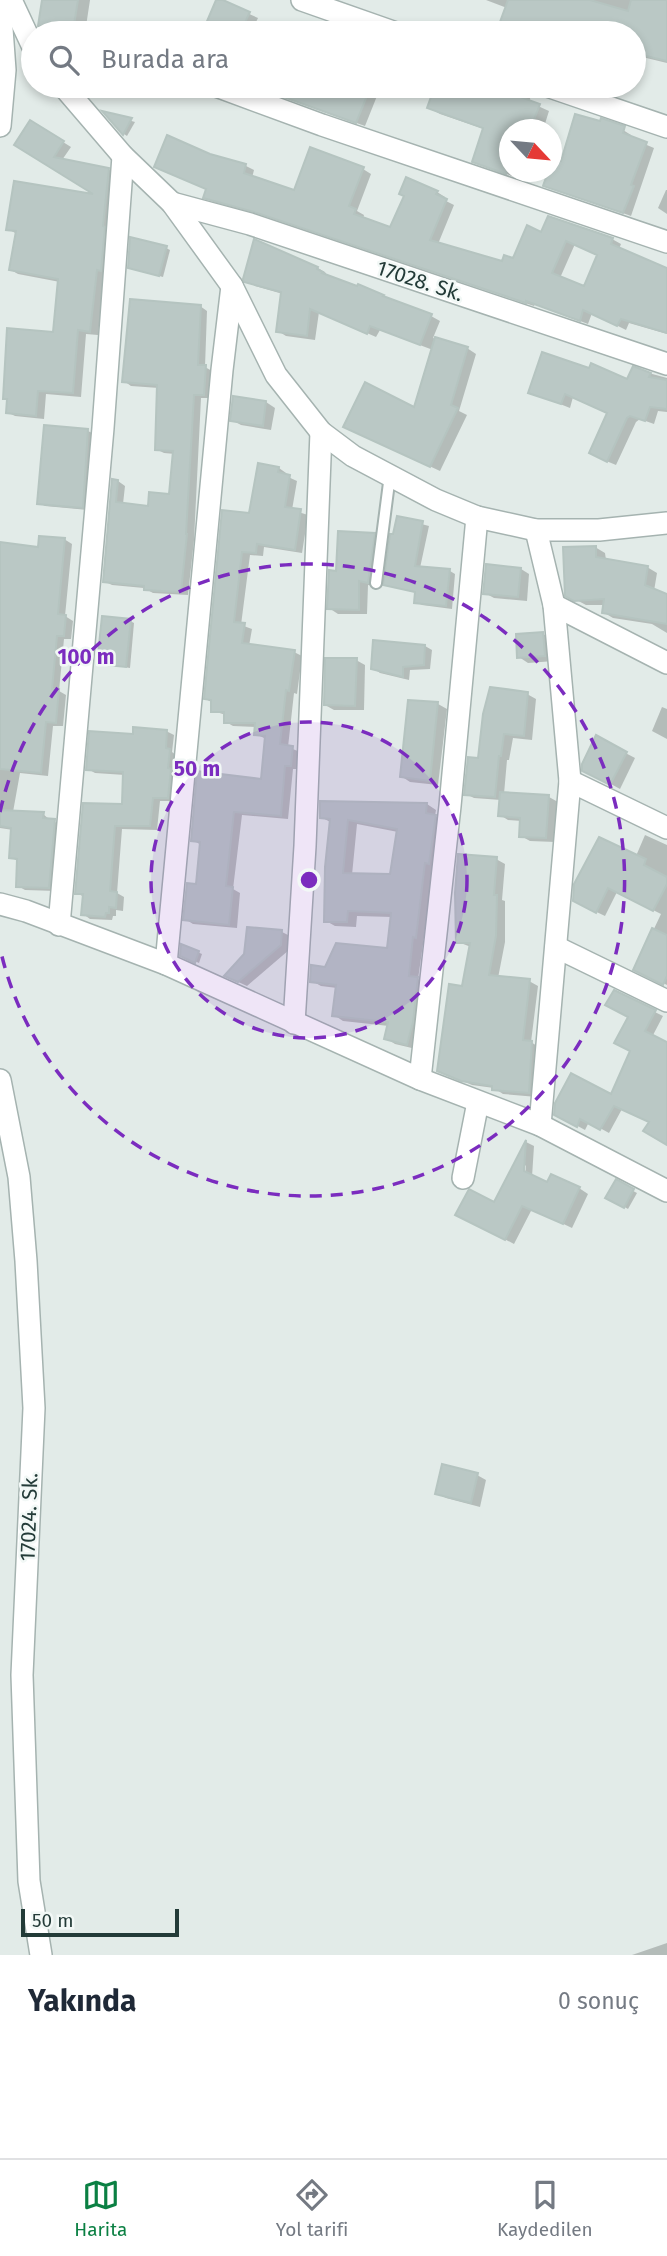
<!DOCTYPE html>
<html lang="tr">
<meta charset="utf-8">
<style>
body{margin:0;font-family:"Fira Sans",sans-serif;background:#f6f6f7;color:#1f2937}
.compass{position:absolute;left:499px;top:119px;width:63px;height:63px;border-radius:50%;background:#fff;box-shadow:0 4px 10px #0003;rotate:116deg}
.scale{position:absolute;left:21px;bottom:18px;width:158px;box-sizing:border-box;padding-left:7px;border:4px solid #233b38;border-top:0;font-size:19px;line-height:24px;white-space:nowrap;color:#233b38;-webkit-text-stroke:5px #f2f8f6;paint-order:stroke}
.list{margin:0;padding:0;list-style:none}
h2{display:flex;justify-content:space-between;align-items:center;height:91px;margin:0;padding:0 28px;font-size:30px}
h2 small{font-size:23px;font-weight:400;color:#747a83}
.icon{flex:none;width:38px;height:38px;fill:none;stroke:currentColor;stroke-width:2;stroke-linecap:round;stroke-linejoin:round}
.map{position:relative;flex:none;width:667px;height:1955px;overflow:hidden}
.search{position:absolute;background:#fff;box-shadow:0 4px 10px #0003;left:21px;right:21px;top:21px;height:77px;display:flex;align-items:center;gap:18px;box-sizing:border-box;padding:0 24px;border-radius:38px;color:#747a83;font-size:26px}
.sheet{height:203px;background:#fff}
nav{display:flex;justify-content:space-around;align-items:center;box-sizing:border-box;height:98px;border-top:2px solid #e0e1e3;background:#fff;font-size:19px;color:#747a83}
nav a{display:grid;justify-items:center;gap:4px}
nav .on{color:#0b8043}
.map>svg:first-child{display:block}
.shadow{fill:#0003;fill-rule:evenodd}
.building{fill:#bac8c5;stroke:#b5c4c0;stroke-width:2;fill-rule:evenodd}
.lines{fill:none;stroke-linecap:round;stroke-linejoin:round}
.service-casing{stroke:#a5b3b0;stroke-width:14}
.minor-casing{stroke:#a5b3b0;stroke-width:24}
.tertiary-casing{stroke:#a5b3b0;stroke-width:24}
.service{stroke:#fff;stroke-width:10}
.minor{stroke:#fff;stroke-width:21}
.tertiary{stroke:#fff;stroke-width:21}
.ring{fill:none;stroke:#7b2cbf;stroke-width:3.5;stroke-dasharray:12 9}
.labels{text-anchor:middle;stroke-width:5;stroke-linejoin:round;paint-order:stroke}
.street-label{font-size:21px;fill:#233b38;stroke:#f2f8f6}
.centre{fill:#7b2cbf;stroke:#f2f8f6;stroke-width:3.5}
.ring-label{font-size:21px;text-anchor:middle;font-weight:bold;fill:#7b2cbf;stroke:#f2f8f6;stroke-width:5;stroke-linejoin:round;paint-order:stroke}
</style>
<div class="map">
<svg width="667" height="1955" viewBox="0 0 667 1955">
<rect width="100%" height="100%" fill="#e2ebe8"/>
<g class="shadow">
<path d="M44,0h46l-5,33 -34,-2 -11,-6z"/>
<path d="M218,0l40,18 -7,15h-25l-12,-5z"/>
<path d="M486,0h181v63l-33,-8v-22h-136l9,-25z"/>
<path d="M162,26l19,7h-22z"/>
<path d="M253,86h128l-16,40z"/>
<path d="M386,86h23l-3,7z"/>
<path d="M437,86h97l-5,16 20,9 -6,19h-33v42h9l-2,6 -43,-17 10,-32 -44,-15 -11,-6z"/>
<path d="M107,114l28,8 -8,14 -3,-2z"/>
<path d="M31,122l40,25 -9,13 46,9 8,5 -18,161 -12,-1 -5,63 -35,-3 -2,25 -29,-3 -8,-4 1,-12 -4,-2 50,-64 6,-52 -42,-8 -7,-4 6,-36 -9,-5 93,-32 -85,-52z"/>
<path d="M623,130l8,5 -1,3 24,10 -23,68 -86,-31 9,-24 8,2z"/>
<path d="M209,155l37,11 8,4 -2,8 43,14 68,-23 8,5 -14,37 7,4 -1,4 28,10 46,-37 8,5 -1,3 10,5 -16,39 65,20 11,-4 28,-26 70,5 9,5 -2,5 48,21v64l-38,-11 -3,7 -34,-17 -4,11 -53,-20 -1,2 -269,-90 -51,-14 -9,-5zM575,244l24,11 -14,34 -25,-11z"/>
<path d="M666,190h1v24l-9,-6z"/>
<path d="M256,242l62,26 8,5v2l105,41 9,5 -7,17 34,10 9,6 -17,57 8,4 -27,56 -86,-40 61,-21 18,-60 -53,-20 -4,7 -57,-25 -4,28 -29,-4 -8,-5 5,-37 -28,-8 -9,-6z"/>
<path d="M166,248l4,2 -7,27 -29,-8z"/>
<path d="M200,306l7,5 -2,56 7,4 -1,27h-10l-7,142 -6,55 -35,-2 -9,-5 -32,-3 -8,-4 14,-100 7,5 -2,18 26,4 21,-12 5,-42 -11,-1 -8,-4 3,-61 -28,-2 -7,-5z"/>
<path d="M634,369l33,9v34l-9,-1 -4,13 -14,-5 -4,3 -20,43 -17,-7 10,-45 -36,-16 -3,11 -40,-16 98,-10z"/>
<path d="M266,402l9,6 -4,22 -30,-5 -9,-5z"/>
<path d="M88,431l6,3 -6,76 -43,-4 -6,-3z"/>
<path d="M279,468l7,5v3l11,5 -5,29 16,5 -6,38 -38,-6 -1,9 -13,-1 -9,70 11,4 -3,17 45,6 8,4 -5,38 -3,-1 -6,54 12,5 -2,17h-5l-5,50 -46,-4 -9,74 7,4 -3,35 -44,-4 -8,-5 12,-34 4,-40 -8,-5 69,-59 4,-42 -10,-5 1,-7 -24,-1 -7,-4v-7l-13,-4v-8l-7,-4 44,-184z"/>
<path d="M398,518l31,8 -9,42 30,3 5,3 -3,35 -30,-4 -6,-3 1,-9 -32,-8z"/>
<path d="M374,534l9,6 -6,46 -9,-1 -1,29h-29l-9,-6 8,-36z"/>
<path d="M64,539l8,5 -7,72 8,5 -2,18h-7l-5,52 7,4 -3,31h-10l-5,50 -28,-3 -7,39 30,2 7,6 12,5 -6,66 -31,-1 -7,-4 1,-24 -8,-5 2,-27 -13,-2v-284l39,5z"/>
<path d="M595,547l10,6 1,7 41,7 10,6 -3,18 13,5v37l-15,-9 -39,-6 -10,-6 2,-7h-19l-19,-10z"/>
<path d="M521,569l8,5 -2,27 -33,-3 -9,-5z"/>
<path d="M130,621l4,2 -4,45 -31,-5z"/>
<path d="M543,634l9,5 2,22 -26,2 -9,-6z"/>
<path d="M425,646l7,4 -2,19 -20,1 -1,10 -29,-7 -7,-5z"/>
<path d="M356,660l9,5 -1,45h-30l-9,-5z"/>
<path d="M527,694l9,5 -4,41 -19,-2 -4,22h-2l-3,34 45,3 9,5 -3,40 -25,-1 -9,-5 1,-15 -14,-1 -8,-5 1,-15 -27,-2 -8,-4 14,-34z"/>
<path d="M410,702l28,2 9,5 -9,76 -28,-3 -9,-6z"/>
<path d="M662,707l5,2v30l-15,-8z"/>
<path d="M166,731l8,4 -2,17 4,3 -1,46h-15l-3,29 -35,-1 -5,64 7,4 -1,14 -7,-1v6h-3l-1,4 -22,-1 -7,-5 1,-17 -7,-4 47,-87 1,-31 -30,-2 -7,-4 46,-34z"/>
<path d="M597,738l38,20 -15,31 -29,-16z"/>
<path d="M427,804l9,6 -1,6 10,6 -11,45 -16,112 9,5 -11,65 -21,-5 -9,-6 3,-12 -46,-5 -9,-6 3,-27 -16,-2 -9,-5 14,-13 62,-18 4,-33 -35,-1 -1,11 -21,-1 -9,-5 6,-98 -11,-6zM357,824l41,8 -7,44 -39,-1z"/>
<path d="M645,835l22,10v140l-32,-16 26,-55 -44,-22 -12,24 -21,-10 52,-50z"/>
<path d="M496,859l9,5 -3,36 3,1v41l-7,36 31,3 9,5 -7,56 9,6 -3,49 -34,-3 -9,-6 -22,-3 -33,-15 25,-82 7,-41 -13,-5z"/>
<path d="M248,929l34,3 8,4 -1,14 -42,36 -13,-6 12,-26z"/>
<path d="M183,946l19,8 -3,9 -13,-6z"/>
<path d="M614,992l49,24 -11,21 15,7v99l-16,-21 -29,-13 -13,24 -20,-11 -4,8 -29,-16 56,-18 20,-45 -2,-35z"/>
<path d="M526,1142l8,4 -2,31 16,7 31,4 9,6 -16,34 -40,-19 -18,35 -51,-27 32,-13zM526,1165l-1,14 -3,-10z"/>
<path d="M616,1182l21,11 -9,16 -20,-12z"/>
<path d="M477,1475l9,5 -6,27 -34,-9 -9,-5z"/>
<path d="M667,1943v12h-35z"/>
</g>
<g class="building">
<path d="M42,0h36l-5,31 -35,-5z"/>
<path d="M216,0h7l27,12 -10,21h-38z"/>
<path d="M508,0h82l38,11 3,-11h36v61l-33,-8v-20h-138z"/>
<path d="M253,86h118l-15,37z"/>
<path d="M435,86h55l50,18 -10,26h-21v33l-3,11 -34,-12 11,-34 -56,-20z"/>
<path d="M102,111l30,7 -9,17z"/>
<path d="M575,114l25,7 1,-3 24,8 -2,7 24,9 -16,43 3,1 -11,27 -80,-27 5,-14h3l2,-14 8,3z"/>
<path d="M30,120l34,21 -10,16 55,11 -6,58 2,1 -4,44 -4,-1 -7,62 -12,-2 -5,63 -35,-2 -2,25 -30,-3 1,-14h-4l4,-71 46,4 5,-53 -49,-9 7,-39 -10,-1 8,-49 79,13 -79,-49z"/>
<path d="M167,135l43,19 36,10 -2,9 50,17 16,-43 54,20 -15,39 7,3 -2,5 36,13 14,-31 -5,-2 7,-17 32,14 -2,3 11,5 -17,41 72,21 2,-6 9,3 14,-33 14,7 7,-16 65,22 -2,6 56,24v65l-46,-14 -4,7 -34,-16 -3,11 -54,-20v2l-272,-91 -51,-14 3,-9 -52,-22zM566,241l31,14 -13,31 -32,-13z"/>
<path d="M130,237l37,9 -8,30 -31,-8z"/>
<path d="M254,239l64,28 -1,2 6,3 -1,1 35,13 1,-2 26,11 -1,1 49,18 -12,31 -50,-19 -3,8 -57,-25 -3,27 -31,-4 5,-40 -37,-10 -1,-3z"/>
<path d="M130,299l71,6 -3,60h8l-2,30h-10l-8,139h1l-6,58 -37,-2v-4l-41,-4 9,-103 6,1 -2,22 32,4 1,-14 20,2 4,-43 -18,-1 2,-65 -35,-3z"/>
<path d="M435,337l33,10 -17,58 7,3 -28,59 -87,-40 22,-45 49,25z"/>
<path d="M542,352l47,16 2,-5 36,16 6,-13 18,7 -2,4 18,3v29l-17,-2 -5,14 -15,-5 -3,2 -20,44 -18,-9 18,-40 -42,-19 -4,10 -33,-11z"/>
<path d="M233,396l33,5 -3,25 -33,-5z"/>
<path d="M44,425l44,4 -5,79 -46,-4z"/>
<path d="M258,463l21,4 -1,5 12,3 -5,32 16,2 -6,41 -38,-6 -1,9 -14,-1 -8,70 11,1 -3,20 53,7 -6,41 -3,-1 -6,54 13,2 -2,20h-6l-4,50 -47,-4 -8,74 7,1 -4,38 -46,-5 4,-37 9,1 4,-42 -9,-1 6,-70 64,8 4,-43 -11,-1 1,-12h-31v-11h-13v-12l-7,-1 18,-189 27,3z"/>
<path d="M397,516l26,5 -8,45 35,3 -4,37 -32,-3 1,-11 -32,-7 7,-51h3z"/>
<path d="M338,531l37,2 -7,50 -9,-2v29l-32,-1 2,-39 7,1z"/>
<path d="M39,536l26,2 -7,76 8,1 -2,21h-7l-5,53h7l-3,34 -10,-1 -5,51 -41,-4v-227l38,5z"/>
<path d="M596,546v11l52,9 -3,19 22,9v30l-65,-11 2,-14 -30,2 -9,-5 -2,-49z"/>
<path d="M486,564l35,4 -3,29 -35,-3z"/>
<path d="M102,616l29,3 -5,48 -29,-3z"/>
<path d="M543,632l2,24 -28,2 -1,-24z"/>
<path d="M373,640l52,5 -1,20 -21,2v10l-32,-8z"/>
<path d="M325,658h32l-2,48 -31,-1z"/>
<path d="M490,687l38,5 -4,44 -20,-2 -3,22h-2l-4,41 -31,-2 4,-38 10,1 5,-44z"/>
<path d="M408,700l30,2 -8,79 -30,-4z"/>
<path d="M133,727l34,3 -1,18 4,1 -2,19 3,1 -3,29h-15l-3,28h-35l-5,65 7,1 -1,16 -7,-1v6h-3l-1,4 -24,-2 2,-21h-8l8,-91 39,1 1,-32 -37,-2 3,-39 44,3z"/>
<path d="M596,735l31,17 -17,33 -28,-14v-7z"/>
<path d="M500,792l49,3 -3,43 -27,-1 1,-19 -22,-2z"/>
<path d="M320,801l107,2 -1,10 10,2 -7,49 -4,-1 -9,75 -3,-1 -4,39 9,1 -5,45 -6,23 -23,-6 4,-17 -56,-6 4,-31 -26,-3 1,-17 14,2 11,-24 51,5 4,-35 -43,-2 -1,11h-23l1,-55 5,-48 -10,-1zM348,820l49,9 -7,45 -47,-1z"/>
<path d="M0,810l44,2 -1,6 12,1 -6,69 -33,-1 1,-28 -8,-1 2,-30 -11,-2z"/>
<path d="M599,837l47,22 -2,6 23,12v7l-14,27 -45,-23 -12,25 -23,-12 1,-17z"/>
<path d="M458,854l39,3 -3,38h3l-1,41 -7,39 41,4 -7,61 9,1 -3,52 -37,-3v-4l-31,-5 -24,-10 12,-87 13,2 8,-43h-14l-1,-50z"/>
<path d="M247,927l35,3 -1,15 -43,37 -14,-6 20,-22z"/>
<path d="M652,928l15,7v41l-4,9 -30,-15z"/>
<path d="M181,944l18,7 -4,12 -15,-7z"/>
<path d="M614,990l42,20 -11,21 22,11v103l-24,-14 6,-9 -35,-16 -14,24 -20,-11 -3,8 -23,-12 1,-12 16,-30 40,21 19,-43 -16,-8 14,-26 -23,-12z"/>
<path d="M526,1140l-2,31 23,11 4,-8 29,13 -17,37 -41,-18 -17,34 -50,-25 14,-26 25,13z"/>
<path d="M616,1179l18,10 -10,19 -19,-10z"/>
<path d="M442,1464l36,9 -7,30 -36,-9z"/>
</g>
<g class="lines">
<defs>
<path id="service" d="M376,583l14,-108"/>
<g id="minor">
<path d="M302,0l94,33"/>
<path d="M216,86l106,39 345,117"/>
<path d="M547,86l120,41"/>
<path d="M172,203l78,21 417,140"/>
<path d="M536,530l18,75 16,176 -30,344"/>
<path d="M554,605l113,58"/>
<path d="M570,781l97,47"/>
<path d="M0,904l26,7 140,53 254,115 120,46 127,66"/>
<path d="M59,925l44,-497 20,-272"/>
<path d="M556,947l111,54"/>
<path d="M166,964l56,-594 10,-84"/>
<path d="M294,1023l11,-177 16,-414"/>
<path d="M420,1079l30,-273 27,-289"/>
<path d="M463,1178l15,-76"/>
</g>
<g id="tertiary">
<path d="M11,0l22,47"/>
<path d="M0,1l5,69 -5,56"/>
<path d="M63,86l60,70 49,47 60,83 44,89 45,57 32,24 83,44 41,17 59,13h63l68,-7"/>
<path d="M0,1080l19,97 7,84 8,147 -12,267 7,206 12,74"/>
</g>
</defs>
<use href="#service" class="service-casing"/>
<use href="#minor" class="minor-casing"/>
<use href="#tertiary" class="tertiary-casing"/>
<use href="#service" class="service"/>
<use href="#minor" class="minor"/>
<use href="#tertiary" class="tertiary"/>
</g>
<circle cx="309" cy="880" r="158" fill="#7b2cbf" fill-opacity=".12"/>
<g class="ring">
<circle cx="309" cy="880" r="158"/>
<path d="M0 812A316 316 0 1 1 0 948"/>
</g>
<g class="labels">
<g class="street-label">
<text transform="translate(420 281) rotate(18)" y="7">17028. Sk.</text>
<text transform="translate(29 1517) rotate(-88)" y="7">17024. Sk.</text>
</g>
</g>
<circle cx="309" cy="880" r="10" class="centre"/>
<g class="ring-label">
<text x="86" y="664">100 m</text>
<text x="197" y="776">50 m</text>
</g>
</svg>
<svg class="compass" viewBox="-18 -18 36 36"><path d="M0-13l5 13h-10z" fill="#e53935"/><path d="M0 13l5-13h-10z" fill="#747a83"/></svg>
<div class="scale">50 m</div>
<div class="search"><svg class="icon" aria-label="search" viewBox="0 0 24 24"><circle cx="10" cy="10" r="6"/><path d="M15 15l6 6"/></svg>Burada ara</div>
</div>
<section class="sheet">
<h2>Yakında<small>0 sonuç</small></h2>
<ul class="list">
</ul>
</section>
<nav>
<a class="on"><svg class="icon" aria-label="map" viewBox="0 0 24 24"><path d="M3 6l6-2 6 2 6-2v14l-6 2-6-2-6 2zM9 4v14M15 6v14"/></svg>Harita</a>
<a><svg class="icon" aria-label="directions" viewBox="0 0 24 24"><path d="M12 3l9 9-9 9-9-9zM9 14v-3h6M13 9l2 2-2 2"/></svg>Yol tarifi</a>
<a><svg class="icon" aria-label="saved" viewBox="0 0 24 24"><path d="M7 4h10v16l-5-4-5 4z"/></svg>Kaydedilen</a>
</nav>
